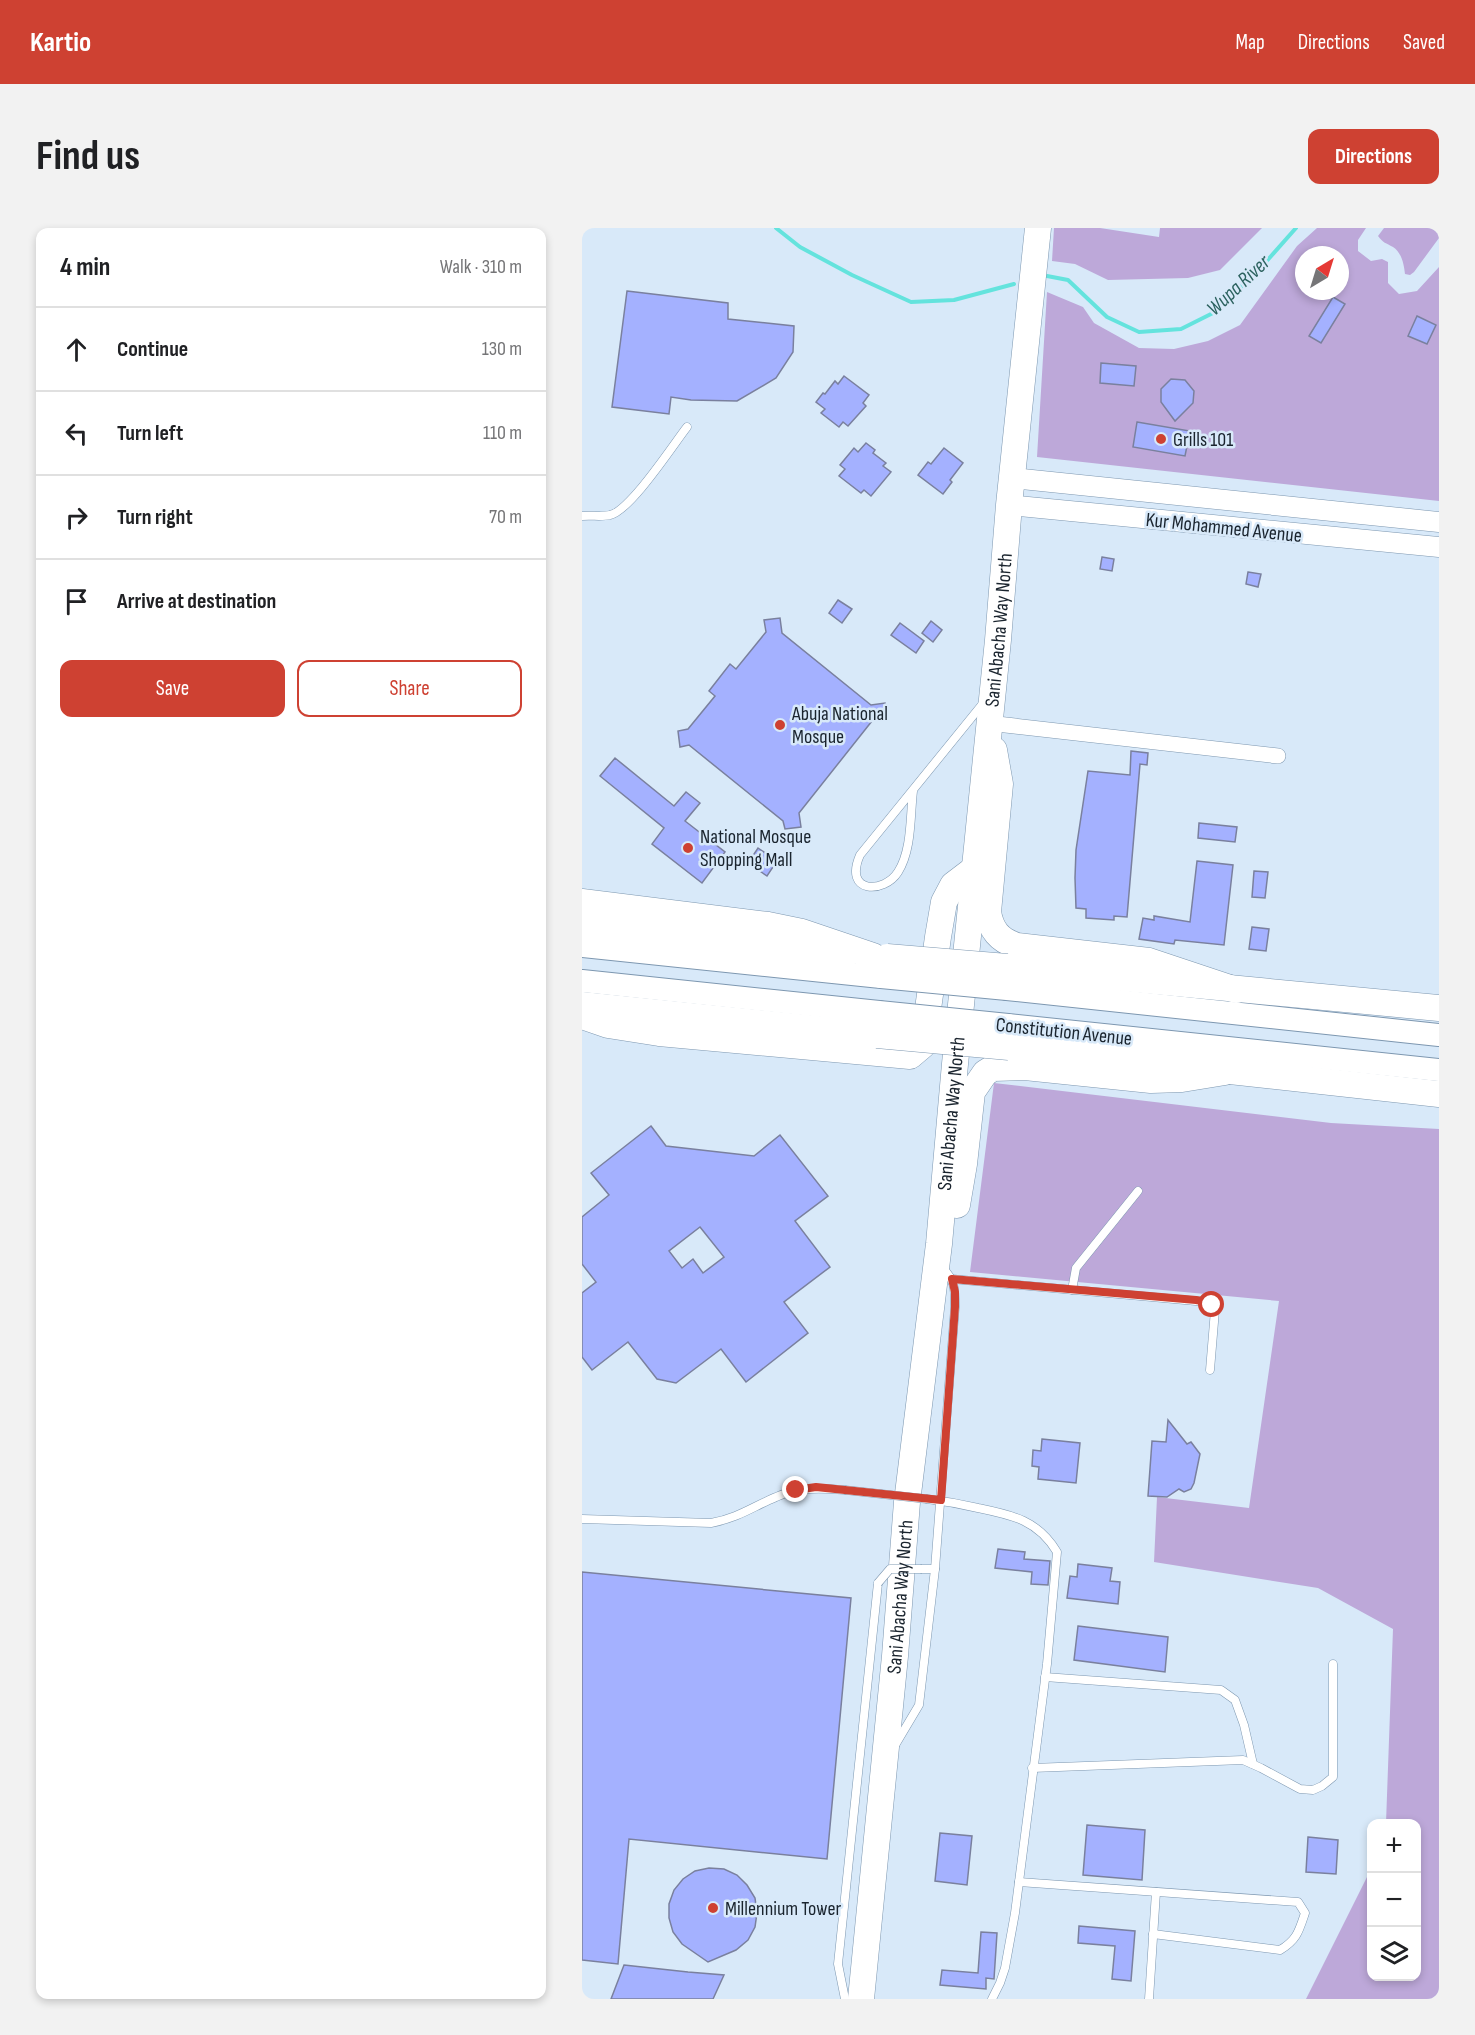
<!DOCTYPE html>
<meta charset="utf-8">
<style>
body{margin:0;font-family:"Sofia Sans Condensed",sans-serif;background:#f2f2f2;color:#202124}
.controls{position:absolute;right:18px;bottom:18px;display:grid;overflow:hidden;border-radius:12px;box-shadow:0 3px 9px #0003}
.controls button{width:54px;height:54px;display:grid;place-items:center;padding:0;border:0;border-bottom:2px solid #e0e0e0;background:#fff;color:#202124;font:30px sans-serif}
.compass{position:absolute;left:713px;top:18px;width:54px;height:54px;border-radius:50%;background:#fff;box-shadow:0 3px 9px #0003;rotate:38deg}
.stop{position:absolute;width:18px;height:18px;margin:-14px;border:4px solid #ce4132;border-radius:50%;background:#fff}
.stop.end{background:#ce4132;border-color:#fff;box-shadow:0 2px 6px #0008}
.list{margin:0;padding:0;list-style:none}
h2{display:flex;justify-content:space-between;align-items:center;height:78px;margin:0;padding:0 24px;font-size:26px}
h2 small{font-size:20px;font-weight:400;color:#757577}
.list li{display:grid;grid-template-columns:39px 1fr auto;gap:18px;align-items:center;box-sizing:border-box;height:84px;padding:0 24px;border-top:2px solid #e0e0e0}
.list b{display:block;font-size:22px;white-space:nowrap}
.list em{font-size:20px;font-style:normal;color:#757577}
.actions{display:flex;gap:12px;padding:18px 24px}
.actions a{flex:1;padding:14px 0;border:2px solid #ce4132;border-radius:12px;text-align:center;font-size:21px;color:#ce4132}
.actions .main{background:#ce4132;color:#fff}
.icon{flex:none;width:33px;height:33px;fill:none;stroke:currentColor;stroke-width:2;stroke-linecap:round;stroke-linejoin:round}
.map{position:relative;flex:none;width:857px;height:1771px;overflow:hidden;border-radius:12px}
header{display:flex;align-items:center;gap:36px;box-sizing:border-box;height:84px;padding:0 30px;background:#ce4132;color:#fff}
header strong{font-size:28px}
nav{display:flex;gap:33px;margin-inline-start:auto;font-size:21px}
.intro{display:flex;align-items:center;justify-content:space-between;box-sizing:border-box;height:144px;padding:0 36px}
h1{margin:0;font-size:42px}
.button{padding:15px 27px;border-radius:12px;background:#ce4132;color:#fff;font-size:21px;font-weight:700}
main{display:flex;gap:36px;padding:0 36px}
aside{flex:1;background:#fff;border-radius:12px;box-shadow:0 3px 9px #0003}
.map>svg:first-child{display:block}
.green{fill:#bda8d9;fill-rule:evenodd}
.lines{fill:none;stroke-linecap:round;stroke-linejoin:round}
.stream{stroke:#64e3dd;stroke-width:4}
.building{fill:#a4b1ff;stroke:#7a809e;stroke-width:1.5;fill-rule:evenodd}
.service-casing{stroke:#7d97b0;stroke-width:9}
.minor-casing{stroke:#7d97b0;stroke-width:16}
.tertiary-casing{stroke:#7d97b0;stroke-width:21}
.secondary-casing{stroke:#7d97b0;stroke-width:24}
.primary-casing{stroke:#7d97b0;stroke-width:27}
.trunk-casing{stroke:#7d97b0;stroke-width:27}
.service{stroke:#fff;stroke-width:8}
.minor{stroke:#fff;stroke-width:15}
.tertiary{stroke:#fff;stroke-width:20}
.secondary{stroke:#fff;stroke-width:22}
.primary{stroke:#fff;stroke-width:26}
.trunk{stroke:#fff;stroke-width:26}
.service-bridge-casing{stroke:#7d97b0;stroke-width:9;stroke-linecap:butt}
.secondary-bridge-casing{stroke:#7d97b0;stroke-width:24;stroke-linecap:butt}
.primary-bridge-casing{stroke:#7d97b0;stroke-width:27;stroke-linecap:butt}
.service-bridge{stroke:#fff;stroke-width:8}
.secondary-bridge{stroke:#fff;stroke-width:22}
.primary-bridge{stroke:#fff;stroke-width:26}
.route{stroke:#ce4132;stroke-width:8}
.poi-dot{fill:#ce4132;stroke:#d8e9f9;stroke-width:2}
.labels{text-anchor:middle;stroke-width:5;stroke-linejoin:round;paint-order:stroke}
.poi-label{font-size:20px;fill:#1a242e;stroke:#d8e9f9;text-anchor:start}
.street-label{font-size:20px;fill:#1a242e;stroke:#d8e9f9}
.water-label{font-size:21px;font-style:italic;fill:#2c625f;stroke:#d8e9f9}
</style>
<header>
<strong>Kartio</strong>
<nav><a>Map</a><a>Directions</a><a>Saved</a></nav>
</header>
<div class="intro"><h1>Find us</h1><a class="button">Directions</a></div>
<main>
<aside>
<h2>4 min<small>Walk · 310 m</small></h2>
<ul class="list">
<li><svg class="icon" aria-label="ahead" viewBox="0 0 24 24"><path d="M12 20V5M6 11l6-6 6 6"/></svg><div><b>Continue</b></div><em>130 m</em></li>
<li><svg class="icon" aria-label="left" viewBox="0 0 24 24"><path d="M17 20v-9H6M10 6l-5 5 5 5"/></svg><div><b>Turn left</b></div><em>110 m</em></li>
<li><svg class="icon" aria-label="right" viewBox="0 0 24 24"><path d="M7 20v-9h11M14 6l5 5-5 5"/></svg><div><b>Turn right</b></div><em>70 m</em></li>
<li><svg class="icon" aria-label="arrive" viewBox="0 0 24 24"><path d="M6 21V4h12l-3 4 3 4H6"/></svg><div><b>Arrive at destination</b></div></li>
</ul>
<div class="actions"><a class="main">Save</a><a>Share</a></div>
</aside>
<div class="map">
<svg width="857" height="1771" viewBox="0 0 857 1771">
<rect width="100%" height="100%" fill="#d8e9f9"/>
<g class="green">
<path d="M472,0h46l59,9 1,-9h102l-42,42 -32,8 -80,2 -33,-16 -23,-3z"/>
<path d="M735,0h49l-8,12v11l13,10 11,-2 6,3v21l11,11 18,-3 22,-24v234l-402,-44 10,-165 36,15 11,16 45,25 35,1 34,-8 32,-16 57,-79zM722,27h36v36h-36z"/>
<path d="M802,0h55v10l-25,34 -4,3 -5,-1c-1,-9 -3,-21 -12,-27 -7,-4 -10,-4 -15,-11z"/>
<path d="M412,855l337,40 108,6v870h-133l65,-130 1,107h44v-152l-30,-1 7,-194 -75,-41 -164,-26 3,-65 92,11 30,-207 -309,-29z"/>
</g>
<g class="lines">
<g class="stream">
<path d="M194,0l24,19 52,28 59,27 43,-2 60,-16"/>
<path d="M465,48l21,4 39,37 32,15 42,-3 36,-18 48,-48 31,-35"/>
</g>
</g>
<g class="building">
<path d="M45,63l101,12v16l66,7 -1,26 -17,26 -39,23 -46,-1 -20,-3 -2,17 -57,-7z"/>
<path d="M751,69l12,7 -24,39 -12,-7z"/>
<path d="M835,88l19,9 -9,19 -19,-8z"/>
<path d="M519,135l35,3 -2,20 -34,-3z"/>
<path d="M262,148l25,19 -6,8 3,3 -18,20 -5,-4 -4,5 -18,-14 4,-4 -9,-7 7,-9 2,1 10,-13 3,3z"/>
<path d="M589,151l14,1 9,11 -1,12 -18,18 -14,-19v-13z"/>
<path d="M555,194l53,9 -5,25 -52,-9z"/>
<path d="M284,215l9,7 -2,3 13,10 -3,3 8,6 -20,24 -7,-6 -3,3 -22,-17 6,-7 -5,-4 14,-17 4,4z"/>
<path d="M362,220l19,15 -13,17 2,2 -9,12 -25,-19 10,-13 3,2z"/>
<path d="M520,329l12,2 -2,12 -12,-2z"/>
<path d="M666,344l13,2 -3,13 -12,-3z"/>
<path d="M256,372l14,9 -10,14 -13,-10z"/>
<path d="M198,390l2,15 89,72 14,-2 2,16 -15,2 -73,92 2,14 -16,2 -2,-8 -94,-76 -9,2 -2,-16 10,-2 27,-33 -6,-5 21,-27 6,5 30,-37 -2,-12z"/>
<path d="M349,393l11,9 -9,12 -11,-9z"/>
<path d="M318,395l24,18 -8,12 -25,-18z"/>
<path d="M549,523l17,2 -1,12 -7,-1 -13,153 -13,-1v4l-28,-2v-9l-10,-1 -1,-30 1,-28 12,-79 42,4z"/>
<path d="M33,530l59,48 12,-14 14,11 -15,18 40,31 -23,31 -50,-39 12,-16 -64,-52z"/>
<path d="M617,595l38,4 -2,15 -37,-4z"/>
<path d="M176,620l19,13 -10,15 -19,-13z"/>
<path d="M615,633l36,4 -9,80 -49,-5 -1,4 -35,-5 4,-21 11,2v-4l36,6z"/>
<path d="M672,643l14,1 -3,26 -13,-1z"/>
<path d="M670,699l17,2 -3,22 -17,-2z"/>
<path d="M69,898l15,20 88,10 26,-21 48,61 -33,25 35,46 -46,35 24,31 -62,49 -25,-33 -45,34 -19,-4 -29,-37 -36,28 -10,-13v-64l14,-11 -14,-18v-47l27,-22 -18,-22zM118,999l24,30 -21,16 -10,-14 -11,9 -13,-17z"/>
<path d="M586,1192l19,24 4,-2 9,12 -6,29 -3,6 -7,3 -5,-3 -12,8 -19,-1 4,-55 14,1z"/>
<path d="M460,1211l38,4 -4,40 -38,-4 1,-12 -7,-1 1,-16 8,1z"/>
<path d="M416,1321l27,3 -1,7 26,2 -2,24 -17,-1 1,-12 -37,-4z"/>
<path d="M496,1336l34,4 -2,13 10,1 -2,22 -51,-6 3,-22 7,1z"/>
<path d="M0,1344l269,26 -24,261 -198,-20 -11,125 -36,-4z"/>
<path d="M496,1398l90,11 -3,35 -91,-12z"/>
<path d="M505,1597l58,5 -3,50 -59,-5z"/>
<path d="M358,1605l32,3 -5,49 -32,-4z"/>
<path d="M726,1609l30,3 -2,34 -30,-2z"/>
<path d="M127,1640l15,1 13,6 10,10 8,13 2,15 -2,14 -7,13 -12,10 -28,12 -26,-18 -9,-12 -4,-14v-14l5,-14 9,-11 12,-8z"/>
<path d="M497,1698l56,5 -4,50 -19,-2 3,-33 -37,-3z"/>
<path d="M399,1704l16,1 -3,46 -8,-1v11l-46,-4 2,-15 36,3z"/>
<path d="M42,1737l64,7 36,3 -11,24h-102z"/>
</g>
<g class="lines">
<defs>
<g id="service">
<path d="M0,288c9,-1 20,1 28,-1 20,-4 63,-70 77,-88"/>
<path d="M331,563c-3,26 -1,59 -15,81 -14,22 -55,22 -38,-17l125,-154"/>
<path d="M370,1051l255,23 8,8 -5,60"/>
<path d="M490,1062l4,-22 62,-77"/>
<path d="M345,1271c17,2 34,5 51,9 34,7 60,12 79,44l-10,112 -32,249 -10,55 -5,15 -8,16"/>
<path d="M0,1291l129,4c27,-5 41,-16 65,-26 22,-10 45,-9 69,-7"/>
<path d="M340,1341h13l20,-262c0,-20 0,-26 -13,-40"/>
<path d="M463,1449l176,13 14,10 9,25 9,39"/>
<path d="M312,1519l25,-42 16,-136"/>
<path d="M450,1540l211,-8 18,8 39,21 13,1 9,-4 11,-9v-113"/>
<path d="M437,1654l279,20 7,11c-6,18 -8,27 -25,37l-127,-16"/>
<path d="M263,1771l-7,-35 40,-381"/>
<path d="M567,1771l7,-107"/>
</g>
<path id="minor" d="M406,495l290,33"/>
<g id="tertiary">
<path d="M430,250l427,44"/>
<path d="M427,277l430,42"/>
</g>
<g id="secondary">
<path d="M0,718l299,31"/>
<path d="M0,753l297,31"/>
<path d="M425,761l432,46"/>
<path d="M426,797l431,45"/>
</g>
<g id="primary">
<path d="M0,697l266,28"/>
<path d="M425,739l432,41"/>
<path d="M0,777l295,30"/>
<path d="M427,819l430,47"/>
</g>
<g id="trunk">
<path d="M412,522l6,34 -12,128c3,18 11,28 29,34l132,15 87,29"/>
<path d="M0,674l186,23 34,7 71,24"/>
<path d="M0,788l26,9 51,8 251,23 13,-11 15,-108 6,-35 9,-17 21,-16"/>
<path d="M375,977l7,-41 8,-72 13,-19 8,-5 32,-1 126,13 31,-1 43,-7"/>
<path id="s1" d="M279,1771l34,-343 12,-154 32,-258 16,-180 43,-424 11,-135 29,-277"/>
</g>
</defs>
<use href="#service" class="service-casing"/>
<use href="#minor" class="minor-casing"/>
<use href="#tertiary" class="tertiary-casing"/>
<use href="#secondary" class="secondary-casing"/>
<use href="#primary" class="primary-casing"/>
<use href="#trunk" class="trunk-casing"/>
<use href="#service" class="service"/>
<use href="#minor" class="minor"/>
<use href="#tertiary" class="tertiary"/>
<use href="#secondary" class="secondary"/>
<use href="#primary" class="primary"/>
<use href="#trunk" class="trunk"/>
<defs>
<g id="service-bridge">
<path d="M263,1262l82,9"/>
<path d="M296,1355l12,-14h32"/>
</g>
<g id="secondary-bridge">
<path d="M299,749l126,12"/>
<path d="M297,784l129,13"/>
</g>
<g id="primary-bridge">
<path d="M305,729l120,10"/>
<path d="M295,807l132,12"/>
</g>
</defs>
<use href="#service-bridge" class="service-bridge-casing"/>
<use href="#secondary-bridge" class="secondary-bridge-casing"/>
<use href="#primary-bridge" class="primary-bridge-casing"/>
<use href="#service-bridge" class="service-bridge"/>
<use href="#secondary-bridge" class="secondary-bridge"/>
<use href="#primary-bridge" class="primary-bridge"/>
</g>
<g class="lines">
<path class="route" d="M214,1262l20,-3 125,13 14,-193v-15l-3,-13 244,21 12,2 4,3"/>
</g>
<g class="poi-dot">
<circle cx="579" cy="211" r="6"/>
<circle cx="198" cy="497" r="6"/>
<circle cx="106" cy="620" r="6"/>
<circle cx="131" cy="1680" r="6"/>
</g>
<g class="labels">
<g class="poi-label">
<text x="591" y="218">Grills 101</text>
<text x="210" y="492">Abuja National<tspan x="210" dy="23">Mosque</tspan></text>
<text x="118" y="615">National Mosque<tspan x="118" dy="23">Shopping Mall</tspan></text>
<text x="143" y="1687">Millennium Tower</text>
</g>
<g class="street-label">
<text transform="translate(642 299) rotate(6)" y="7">Kur Mohammed Avenue</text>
<text dy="7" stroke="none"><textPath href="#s1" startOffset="1376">Sani Abacha Way North</textPath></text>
<text transform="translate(482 803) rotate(6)" y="7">Constitution Avenue</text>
<text dy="7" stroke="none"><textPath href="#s1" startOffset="890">Sani Abacha Way North</textPath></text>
<text dy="7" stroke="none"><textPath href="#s1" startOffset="404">Sani Abacha Way North</textPath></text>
</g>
<g class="water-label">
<text transform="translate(656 57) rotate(-43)" y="7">Wupa River</text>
</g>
</g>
</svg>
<div class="controls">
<button>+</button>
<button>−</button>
<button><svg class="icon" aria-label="layers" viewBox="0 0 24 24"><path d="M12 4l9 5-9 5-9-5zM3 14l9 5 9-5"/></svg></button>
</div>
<svg class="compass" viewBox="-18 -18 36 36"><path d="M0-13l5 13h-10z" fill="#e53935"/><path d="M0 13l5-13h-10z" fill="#757577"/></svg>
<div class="stop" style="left:630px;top:1077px"></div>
<div class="stop end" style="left:214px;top:1262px"></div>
</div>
</main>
